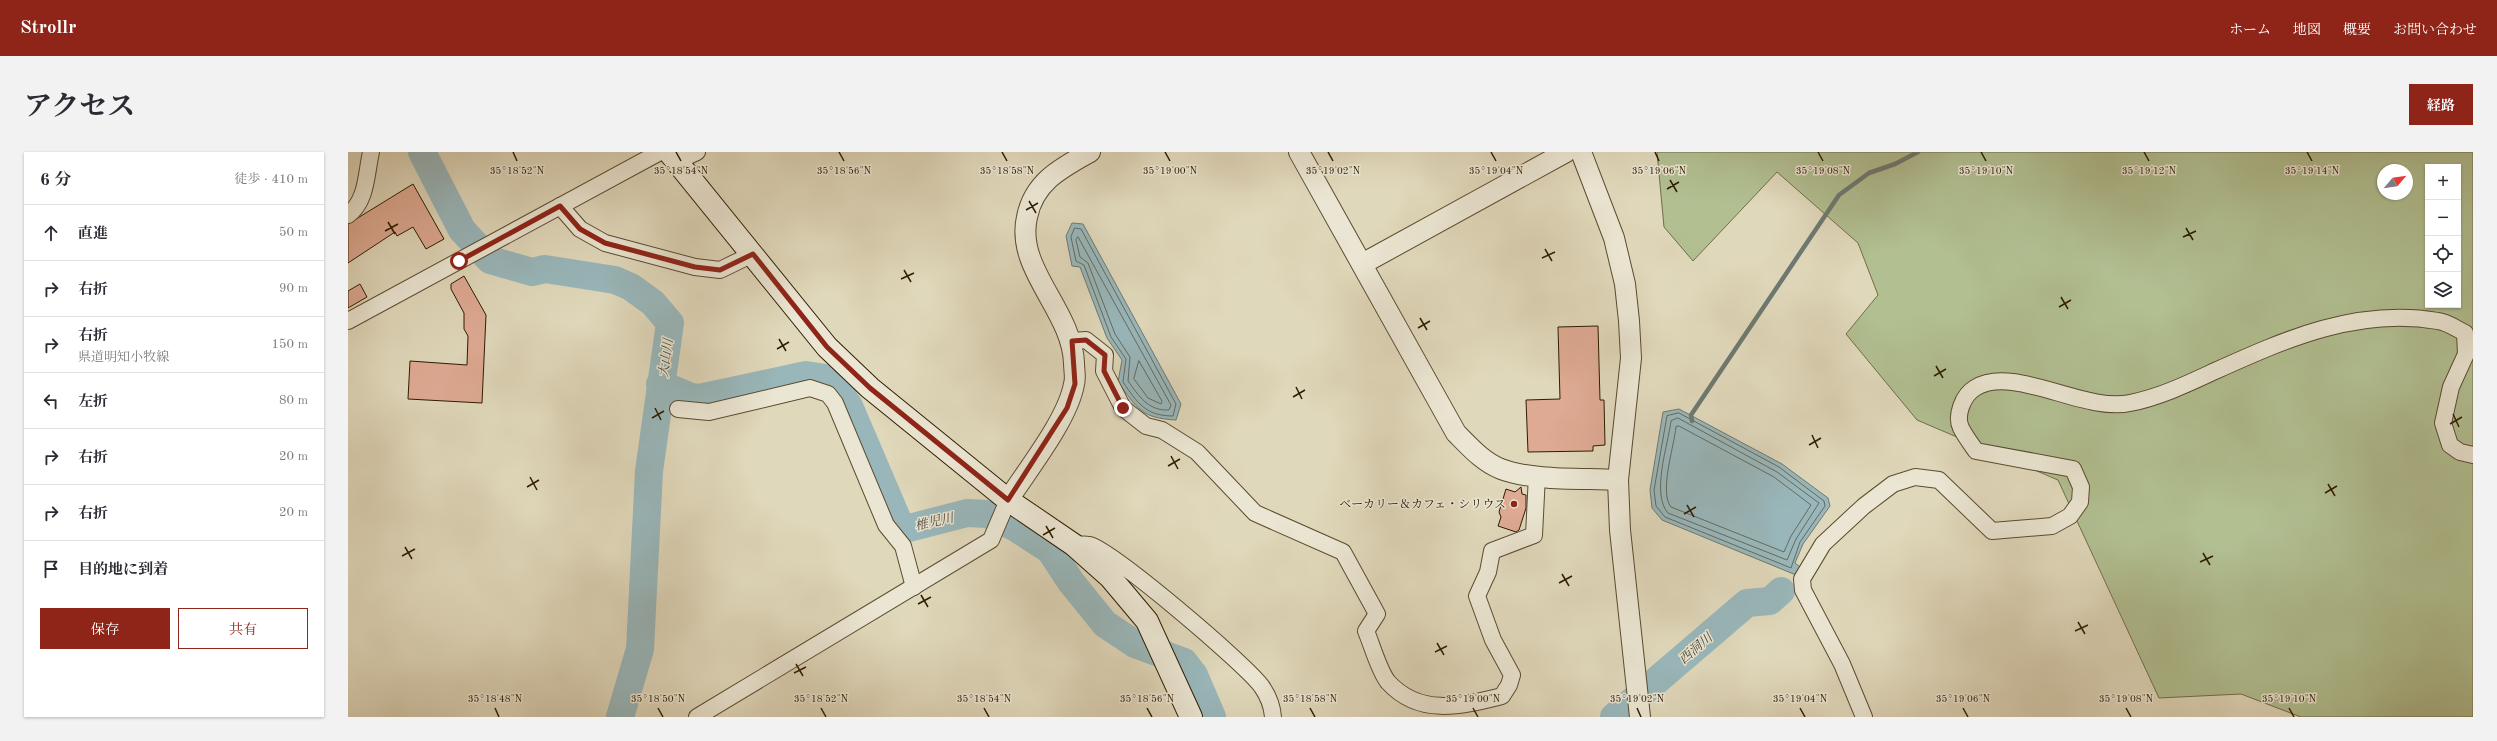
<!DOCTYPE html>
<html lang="ja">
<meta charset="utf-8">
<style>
body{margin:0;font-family:"Old Standard TT","Noto Serif JP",serif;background:#f2f2f3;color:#2b2b33}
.controls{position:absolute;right:12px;top:12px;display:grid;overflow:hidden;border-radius:0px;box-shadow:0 1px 3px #0004}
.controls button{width:36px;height:36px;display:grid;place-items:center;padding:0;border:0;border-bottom:1px solid #e1e1e2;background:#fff;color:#2b2b33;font:20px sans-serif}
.compass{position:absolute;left:2029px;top:12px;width:36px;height:36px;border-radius:50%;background:#fff;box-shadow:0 1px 3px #0004;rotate:61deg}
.stop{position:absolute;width:12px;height:12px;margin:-9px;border:3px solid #8f2418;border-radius:50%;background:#fff}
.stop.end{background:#8f2418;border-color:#fff;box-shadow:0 1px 4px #0008}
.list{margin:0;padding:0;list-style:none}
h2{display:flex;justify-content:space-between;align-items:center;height:52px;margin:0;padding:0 16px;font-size:17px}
h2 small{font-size:13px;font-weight:400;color:#7c7c81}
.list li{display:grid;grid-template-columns:26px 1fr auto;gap:12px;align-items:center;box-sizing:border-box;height:56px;padding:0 16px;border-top:1px solid #e1e1e2}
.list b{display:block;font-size:15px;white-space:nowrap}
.list p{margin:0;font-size:13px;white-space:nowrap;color:#7c7c81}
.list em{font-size:13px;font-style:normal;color:#7c7c81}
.actions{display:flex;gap:8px;padding:12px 16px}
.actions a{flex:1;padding:9px 0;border:1px solid #8f2418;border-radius:0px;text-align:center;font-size:14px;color:#8f2418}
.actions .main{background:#8f2418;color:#fff}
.icon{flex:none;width:22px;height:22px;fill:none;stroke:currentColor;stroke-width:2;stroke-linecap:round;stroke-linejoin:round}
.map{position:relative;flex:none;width:2125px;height:565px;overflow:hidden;border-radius:0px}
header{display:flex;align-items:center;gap:24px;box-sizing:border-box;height:56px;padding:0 20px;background:#8f2418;color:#fff}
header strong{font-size:19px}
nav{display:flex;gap:22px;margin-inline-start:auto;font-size:14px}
.intro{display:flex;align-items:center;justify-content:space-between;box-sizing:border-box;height:96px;padding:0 24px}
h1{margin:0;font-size:28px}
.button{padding:10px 18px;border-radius:0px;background:#8f2418;color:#fff;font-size:14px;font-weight:700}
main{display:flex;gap:24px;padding:0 24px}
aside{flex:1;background:#fff;border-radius:0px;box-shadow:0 1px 3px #0004}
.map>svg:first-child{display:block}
.green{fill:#b1bf91;stroke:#706e4a;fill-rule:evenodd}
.water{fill:#99b7bb;stroke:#6e7971}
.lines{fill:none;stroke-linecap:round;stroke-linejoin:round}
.shore{stroke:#646a5e;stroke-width:1}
.stream{stroke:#6e7971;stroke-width:4.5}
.river{stroke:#99b7bb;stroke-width:28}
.building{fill:#deaa93;stroke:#2e1c02}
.minor-casing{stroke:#5a4b30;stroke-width:18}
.tertiary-casing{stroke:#5a4b30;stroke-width:22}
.secondary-casing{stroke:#2e1c02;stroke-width:24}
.minor{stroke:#ebe6d3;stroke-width:16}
.tertiary{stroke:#ebe6d3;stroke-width:20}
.secondary{stroke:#ebe6d3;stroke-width:22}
.route{stroke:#8f2418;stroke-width:5}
.ticks{fill:none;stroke:#2e1c02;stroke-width:1.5}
.poi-dot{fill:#8f2418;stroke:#ebe6d3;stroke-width:1.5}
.labels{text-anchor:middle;stroke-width:3;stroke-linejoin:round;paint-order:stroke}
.poi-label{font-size:12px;fill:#2e1c02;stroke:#ebe6d3;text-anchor:end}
.water-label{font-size:13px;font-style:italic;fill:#4e4a3a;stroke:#ebe6d3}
.ticks-label{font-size:10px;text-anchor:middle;fill:#2e1c02;stroke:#ebe6d3;stroke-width:3;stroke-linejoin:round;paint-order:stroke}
</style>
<header>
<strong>Strollr</strong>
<nav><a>ホーム</a><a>地図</a><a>概要</a><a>お問い合わせ</a></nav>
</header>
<div class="intro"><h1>アクセス</h1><a class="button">経路</a></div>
<main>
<aside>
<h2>6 分<small>徒歩 · 410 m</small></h2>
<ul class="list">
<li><svg class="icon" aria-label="ahead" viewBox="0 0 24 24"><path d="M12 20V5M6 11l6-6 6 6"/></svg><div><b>直進</b></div><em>50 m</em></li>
<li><svg class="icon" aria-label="right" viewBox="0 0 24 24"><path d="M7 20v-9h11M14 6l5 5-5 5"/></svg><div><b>右折</b></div><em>90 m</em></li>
<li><svg class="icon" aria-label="right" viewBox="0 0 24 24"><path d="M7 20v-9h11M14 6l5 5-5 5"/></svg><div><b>右折</b><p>県道明知小牧線</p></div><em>150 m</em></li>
<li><svg class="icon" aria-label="left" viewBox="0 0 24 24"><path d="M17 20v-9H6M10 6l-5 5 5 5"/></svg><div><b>左折</b></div><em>80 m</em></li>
<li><svg class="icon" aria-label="right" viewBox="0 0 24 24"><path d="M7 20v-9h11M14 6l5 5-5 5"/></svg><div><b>右折</b></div><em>20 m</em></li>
<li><svg class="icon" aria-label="right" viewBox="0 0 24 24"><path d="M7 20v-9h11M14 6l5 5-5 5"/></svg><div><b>右折</b></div><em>20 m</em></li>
<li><svg class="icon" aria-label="arrive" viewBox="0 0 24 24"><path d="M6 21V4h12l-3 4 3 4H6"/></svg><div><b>目的地に到着</b></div></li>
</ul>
<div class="actions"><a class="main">保存</a><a>共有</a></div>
</aside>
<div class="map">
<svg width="2125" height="565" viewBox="0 0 2125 565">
<rect width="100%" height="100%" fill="#e0d8bb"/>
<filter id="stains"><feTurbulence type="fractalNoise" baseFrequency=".005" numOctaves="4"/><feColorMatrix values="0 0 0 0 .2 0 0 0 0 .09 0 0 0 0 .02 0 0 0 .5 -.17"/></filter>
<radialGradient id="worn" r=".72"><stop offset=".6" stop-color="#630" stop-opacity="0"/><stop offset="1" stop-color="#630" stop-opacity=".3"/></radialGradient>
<path class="green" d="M1309,0h816v565h-172l-60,-23 -82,4 -101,-218 -141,-60 -71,-86 32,-39 -20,-52 -81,-71 -84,89 -29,-34zM2080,15h30v138h-30zM2035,18h24v24h-24z"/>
<g class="water">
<path d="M724,71l11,1 98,180 -5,16c-35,-2 -38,-11 -58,-38l4,-22 -15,-22 -27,-71 -8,-1 -6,-30z"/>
<path d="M1331,257l103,55 46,34 2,8 -27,38 -8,19 5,4 -4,8 -134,-55 -10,-12 -2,-18 13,-78z"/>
</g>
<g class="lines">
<g class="shore">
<path d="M727,76l6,1 95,175 -3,12c-28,0 -36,-14 -50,-34l3,-23 -15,-22 -27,-72 -8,-4 -5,-24z"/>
<path d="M730,85l93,168 -2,5c-21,1 -30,-14 -41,-29l2,-24 -15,-23 -27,-71 -8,-6 -4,-17z"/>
<path d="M791,209l23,40 -1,3 -13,-6 -14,-19z"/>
<path d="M1331,261l100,54 45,34 1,5 -25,36 -9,26 -126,-51 -9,-11 -2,-16 13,-74z"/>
<path d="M1330,266l99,54 42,31 -23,36 -9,21 -119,-47c-17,-19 0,-68 3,-92z"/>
<path d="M1331,274l95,51 37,28 -20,31 -7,16 -113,-45c-12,-15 3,-60 5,-80z"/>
</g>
<path class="stream" d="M1344,269l-1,-6 148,-220 30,-22 26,-9 23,-12"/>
<g class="river">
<path d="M74,0l40,78 28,30 42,12 13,-3 70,11 16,7 22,16 17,20 -21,148 -9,178 -20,68"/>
<path d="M312,232l31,13 8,1 107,-23 19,3 10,7 14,21 50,117 10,5 58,-15 20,1 29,14 34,22 21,32 34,42 30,20 49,18 10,13 18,42"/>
<path d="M1266,565l133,-114 23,-2 11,-10"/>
</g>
</g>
<g class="building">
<path d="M65,32l31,55 -18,10 -13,-22 -16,9 -2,-4 -47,31v-39z"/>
<path d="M116,124l22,39 -4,88 -74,-4 2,-38 57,4 1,-29 -4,-7v-16l-13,-24v-5z"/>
<path d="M12,132l7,13 -19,11v-17z"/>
<path d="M1250,174l2,74h4l1,45 -12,1v5l-65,1 -2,-52 34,-1 -2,-72z"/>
<path d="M1173,335l1,7 4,1v13l-7,22 -3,2 -18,-6 3,-9 -2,-5 7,-23 9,3z"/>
</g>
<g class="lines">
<defs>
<g id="minor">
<path d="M329,9l20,-9"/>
<path d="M212,54l20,23 25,14 90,24 25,3 33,-16"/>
<path d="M0,63c19,-14 18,-41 23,-63"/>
<path d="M0,169l312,-169"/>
<path d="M724,189l14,-1 19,15 -1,16 19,37 23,18 16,4 35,22 58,61 88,39 34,62 -11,17c6,14 13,40 22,51 32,35 73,24 114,14l7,-11 3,-10 -19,-35 -16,-44 11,-24 4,-21 42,-16 3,-60"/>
<path d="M330,257l31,3 101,-24 18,6 7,9 51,122 17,21 11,41"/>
<path d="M726,393c4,0 10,-1 15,0 20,3 159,121 173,142 7,10 10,18 11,30"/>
<path d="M349,565l294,-177 17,-40"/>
<path d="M1516,565l-22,-53 -39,-74 -1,-11 21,-35 41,-38 29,-22 22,-7 24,3 53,51 60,-5 18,-10 10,-14 1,-15 -8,-18 -97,-18c-5,-7 -11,-15 -15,-23 -6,-12 2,-33 14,-40 38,-24 109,25 155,15 30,-6 57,-19 85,-32 71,-32 143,-64 223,-50 9,1 19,8 27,12l1,21 -15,33 -8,36 7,22 10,7 13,3"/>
</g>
<g id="tertiary">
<path d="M951,0l157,281c14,14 27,29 45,36 30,12 84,9 117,11"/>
<path d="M1233,0l33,86 11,46 4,37 2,37 -13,122 2,50 20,187"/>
<path d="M1014,112l204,-112"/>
<path d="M660,348c20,-31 60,-81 66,-116 2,-6 0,-14 0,-21 -2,-53 -59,-94 -47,-146 7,-35 34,-49 63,-65"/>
</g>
<path id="secondary" d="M321,0l158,195 43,41 138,112 66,45 36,32 37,44 44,96"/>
</defs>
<use href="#minor" class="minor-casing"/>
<use href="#tertiary" class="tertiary-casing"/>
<use href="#secondary" class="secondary-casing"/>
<use href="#minor" class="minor"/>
<use href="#tertiary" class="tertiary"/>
<use href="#secondary" class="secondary"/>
</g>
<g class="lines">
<path class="route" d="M111,109l101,-55 20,23 25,14 90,24 25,3 33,-16 74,93 43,41 138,112 59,-92 8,-24 -3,-43 14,-1 19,15 -1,16 19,37"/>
</g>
<path class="ticks" d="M165,0l4,9M328,0l5,9M491,0l5,9M654,0l5,9M817,0l5,9M980,0l5,9M1143,0l5,9M1307,0l4,9M1470,0l5,9M1633,0l5,9M1796,0l5,9M1959,0l5,9M1322,28l7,12M1319,37l12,-7M681,49l7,12M678,58l12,-7M40,70l7,12M1838,76l7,12M37,79l13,-7M1835,85l13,-6M1197,97l7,12M1194,106l13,-6M556,118l7,12M553,127l13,-6M1713,145l7,12M1711,155l12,-7M1072,166l7,12M1070,176l12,-7M431,187l7,12M429,197l12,-7M1588,214l7,12M1586,224l12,-7M948,235l6,12M945,245l12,-7M307,256l6,12M2105,262l6,13M304,266l12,-7M2102,272l12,-7M1464,283l6,13M1461,293l12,-7M823,304l7,13M820,314l12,-7M182,325l7,13M1980,332l7,12M179,335l12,-7M1977,341l12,-7M1339,353l7,12M1336,362l12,-7M698,374l7,12M695,383l12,-7M57,395l7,12M1855,401l7,12M54,404l13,-7M1852,410l13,-6M1214,422l7,12M1211,431l13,-7M573,443l7,12M570,452l13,-7M1730,470l7,12M1727,479l13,-6M1089,491l7,12M1087,500l12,-6M448,512l7,12M446,521l12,-6M147,556l4,9M310,556l5,9M473,556l5,9M636,556l5,9M799,556l5,9M962,556l5,9M1125,556l5,9M1289,556l4,9M1452,556l5,9M1615,556l5,9M1778,556l5,9M1941,556l5,9"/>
<circle class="poi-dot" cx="1166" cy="352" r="4"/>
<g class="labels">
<g class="poi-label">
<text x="1158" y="356">ベーカリー＆カフェ・シリウス</text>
</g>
<g class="water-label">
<text transform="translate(317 206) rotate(-82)" y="5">大山川</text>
<text transform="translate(586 369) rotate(-13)" y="5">椎児川</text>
<text transform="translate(1347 496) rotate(-41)" y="5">西洞川</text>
</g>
</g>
<g class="ticks-label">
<text x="169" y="22">35°18'52"N</text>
<text x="333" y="22">35°18'54"N</text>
<text x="496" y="22">35°18'56"N</text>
<text x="659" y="22">35°18'58"N</text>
<text x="822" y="22">35°19'00"N</text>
<text x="985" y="22">35°19'02"N</text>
<text x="1148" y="22">35°19'04"N</text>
<text x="1311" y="22">35°19'06"N</text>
<text x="1475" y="22">35°19'08"N</text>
<text x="1638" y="22">35°19'10"N</text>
<text x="1801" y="22">35°19'12"N</text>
<text x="1964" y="22">35°19'14"N</text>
<text x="147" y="550">35°18'48"N</text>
<text x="310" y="550">35°18'50"N</text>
<text x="473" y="550">35°18'52"N</text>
<text x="636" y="550">35°18'54"N</text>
<text x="799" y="550">35°18'56"N</text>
<text x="962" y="550">35°18'58"N</text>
<text x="1125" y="550">35°19'00"N</text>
<text x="1289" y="550">35°19'02"N</text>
<text x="1452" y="550">35°19'04"N</text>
<text x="1615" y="550">35°19'06"N</text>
<text x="1778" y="550">35°19'08"N</text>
<text x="1941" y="550">35°19'10"N</text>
</g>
<rect width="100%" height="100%" filter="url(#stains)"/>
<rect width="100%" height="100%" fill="url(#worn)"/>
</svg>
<div class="controls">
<button>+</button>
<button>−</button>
<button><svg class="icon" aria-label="locate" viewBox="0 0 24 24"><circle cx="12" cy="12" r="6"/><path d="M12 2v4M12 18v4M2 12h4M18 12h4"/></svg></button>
<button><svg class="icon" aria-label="layers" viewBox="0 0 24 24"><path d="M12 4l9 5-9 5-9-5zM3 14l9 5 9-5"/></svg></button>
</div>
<svg class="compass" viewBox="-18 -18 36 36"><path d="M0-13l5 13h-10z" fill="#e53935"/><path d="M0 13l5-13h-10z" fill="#7c7c81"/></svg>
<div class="stop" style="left:111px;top:109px"></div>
<div class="stop end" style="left:775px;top:256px"></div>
</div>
</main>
